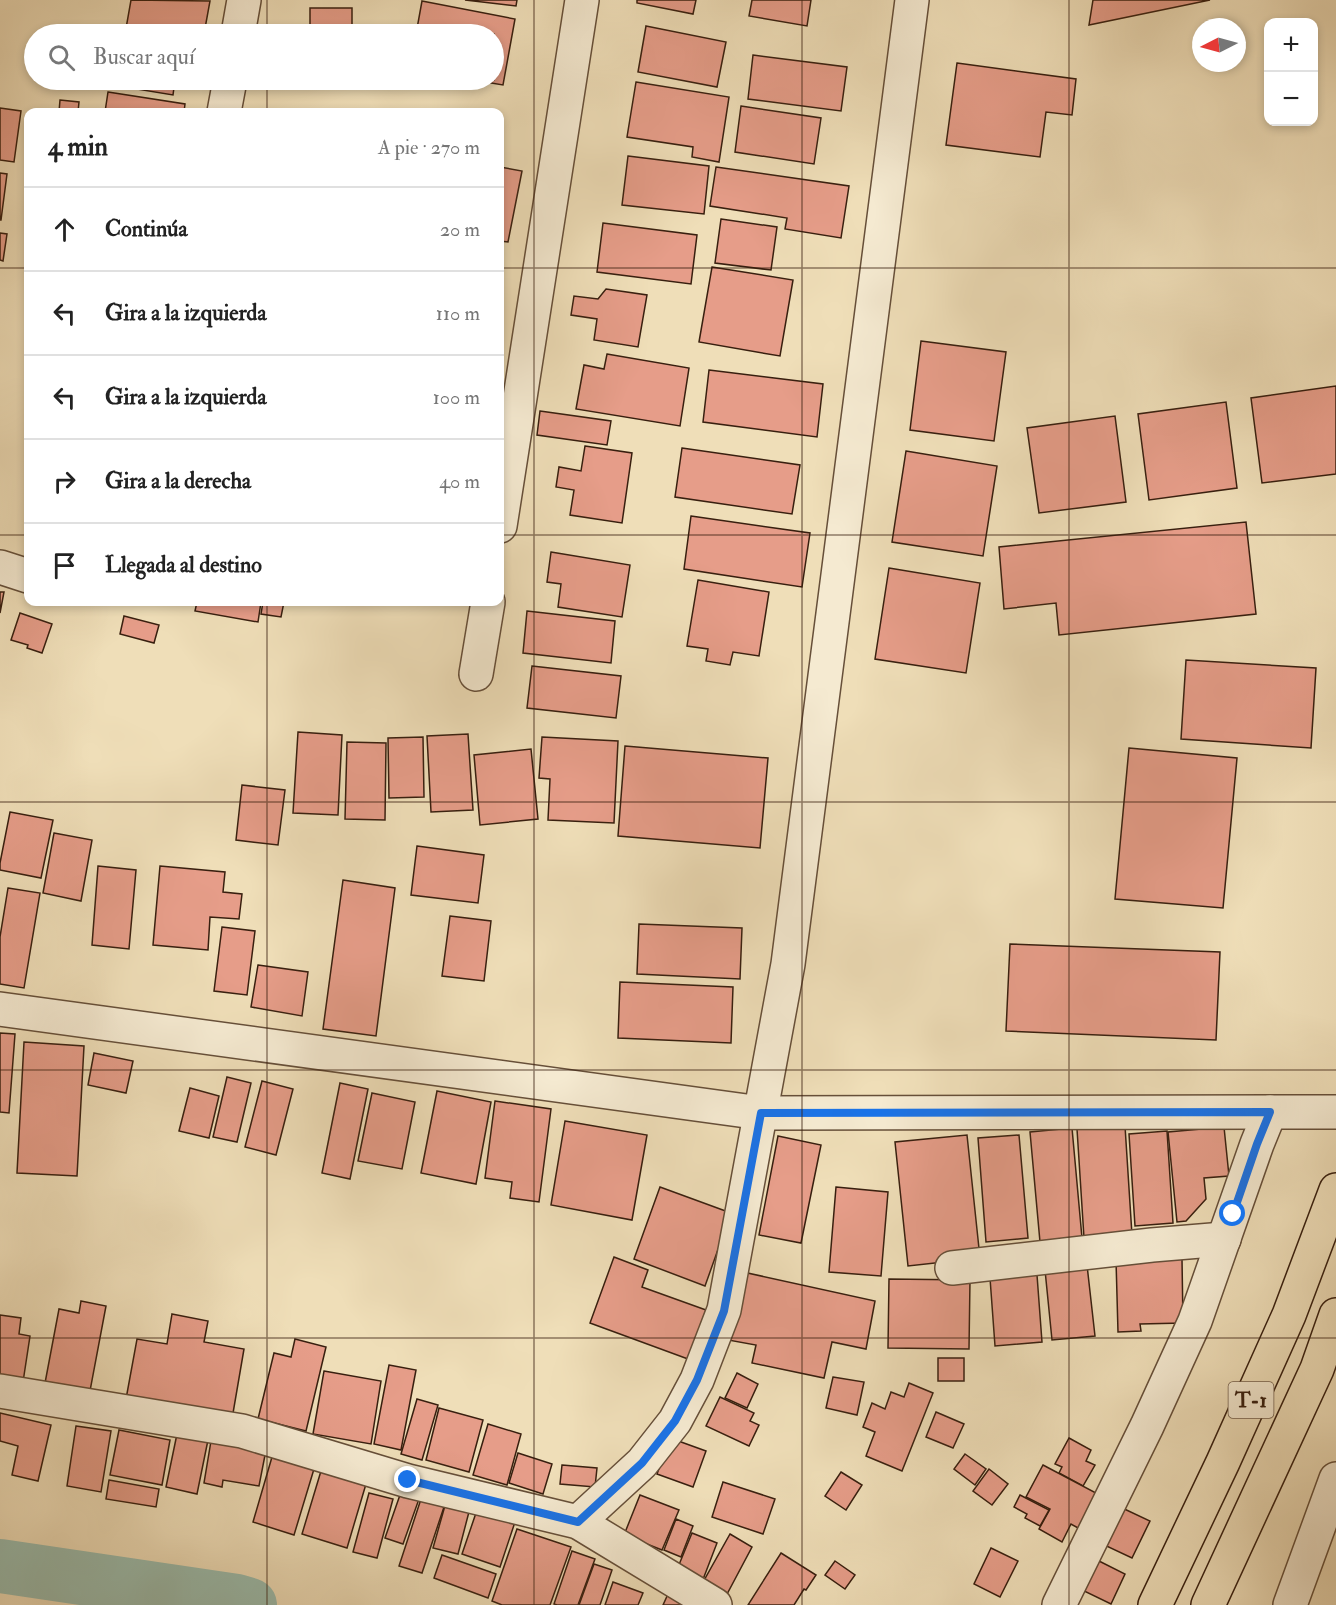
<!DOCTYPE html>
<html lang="es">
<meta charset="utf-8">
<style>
body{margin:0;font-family:"IM FELL Double Pica",serif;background:#f6f6f6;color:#222}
.controls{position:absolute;right:18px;top:18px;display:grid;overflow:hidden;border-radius:12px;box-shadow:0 3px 9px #0003}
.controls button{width:54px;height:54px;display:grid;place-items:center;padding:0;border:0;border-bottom:2px solid #e0e0e0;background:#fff;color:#222;font:30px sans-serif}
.compass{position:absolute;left:1192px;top:18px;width:54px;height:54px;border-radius:50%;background:#fff;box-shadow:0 3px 9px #0003;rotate:264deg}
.stop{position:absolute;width:18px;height:18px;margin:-14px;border:4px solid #1a73e8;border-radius:50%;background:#fff}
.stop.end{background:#1a73e8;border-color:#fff;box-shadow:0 2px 6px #0008}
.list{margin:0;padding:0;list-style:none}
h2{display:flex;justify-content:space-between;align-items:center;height:78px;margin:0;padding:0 24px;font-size:26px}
h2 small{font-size:20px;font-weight:400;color:#767676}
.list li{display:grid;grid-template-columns:39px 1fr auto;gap:18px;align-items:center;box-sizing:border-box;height:84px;padding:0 24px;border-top:2px solid #e0e0e0}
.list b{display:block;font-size:22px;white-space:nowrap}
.list em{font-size:20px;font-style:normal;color:#767676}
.icon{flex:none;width:33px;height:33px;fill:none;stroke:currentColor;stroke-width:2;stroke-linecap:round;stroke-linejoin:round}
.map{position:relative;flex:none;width:1336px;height:1605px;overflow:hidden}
.search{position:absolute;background:#fff;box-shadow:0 3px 9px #0003;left:24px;top:24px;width:480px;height:66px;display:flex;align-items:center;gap:15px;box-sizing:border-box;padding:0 21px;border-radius:33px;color:#767676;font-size:22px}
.panel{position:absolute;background:#fff;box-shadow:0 3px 9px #0003;left:24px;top:108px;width:480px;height:498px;border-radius:12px}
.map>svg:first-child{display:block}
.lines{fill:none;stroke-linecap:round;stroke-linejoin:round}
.river{stroke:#9abcad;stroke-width:54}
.building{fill:#e69d89;stroke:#381f0f;stroke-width:1.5}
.minor-casing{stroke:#664f39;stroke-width:36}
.primary-casing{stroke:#381f0f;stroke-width:36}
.minor{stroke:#f5ead1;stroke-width:33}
.primary{stroke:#efdeb8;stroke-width:33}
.route{stroke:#1a73e8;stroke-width:8}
.grid{fill:none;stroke:#381f0f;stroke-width:1.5;stroke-opacity:0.55}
.labels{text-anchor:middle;stroke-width:4.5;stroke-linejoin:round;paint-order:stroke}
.shield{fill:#f5ead1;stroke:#715c49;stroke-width:1.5}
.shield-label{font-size:21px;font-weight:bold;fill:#381f0f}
</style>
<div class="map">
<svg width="1336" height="1605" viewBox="0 0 1336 1605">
<rect width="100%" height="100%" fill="#efdeb8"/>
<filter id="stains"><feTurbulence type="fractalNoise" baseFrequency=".00333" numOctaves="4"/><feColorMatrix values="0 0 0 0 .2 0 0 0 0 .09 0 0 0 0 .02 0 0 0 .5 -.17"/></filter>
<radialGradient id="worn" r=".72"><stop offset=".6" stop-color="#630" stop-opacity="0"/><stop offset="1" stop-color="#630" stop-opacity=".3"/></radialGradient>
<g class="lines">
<path class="river" d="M0,1566l237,35 13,4"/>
</g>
<g class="building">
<path d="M131,0l79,1 -6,33h-79z"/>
<path d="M465,0h52l-1,6z"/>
<path d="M637,0h59l-3,14 -56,-11z"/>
<path d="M752,0h59l-4,26 -58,-10z"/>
<path d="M1093,0h117l-121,25z"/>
<path d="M422,1l93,18 -12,66 -30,-5h21v-46h-78z"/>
<rect x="310" y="8" width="42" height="26"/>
<path d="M646,26l80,16 -9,45 -79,-15z"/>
<path d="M753,55l94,12 -6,44 -93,-12z"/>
<path d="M957,63l119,16 -4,36 -26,-3 -6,45 -94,-12z"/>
<path d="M119,80h56l-2,15 -55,-9z"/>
<path d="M636,82l93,15 -10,65 -27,-5 1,-10 -66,-10z"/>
<path d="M108,92l77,12 -1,8h-79z"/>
<path d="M60,100l19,2 -1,10h-19z"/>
<path d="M741,106l80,12 -7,46 -79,-12z"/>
<path d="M0,108l21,3 -7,51 -14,-2z"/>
<path d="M628,156l81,10 -5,48 -82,-9z"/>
<path d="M500,167l22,4 -14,71 -8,-1z"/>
<path d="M716,167l133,19 -8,52 -56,-9 2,-11 -77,-12z"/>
<path d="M0,173l7,1 -6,46h-1z"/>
<path d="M721,219l56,8 -6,43 -56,-7z"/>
<path d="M603,223l94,12 -6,49 -94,-12z"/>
<path d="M0,233l7,1 -4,27 -3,-1z"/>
<path d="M712,267l81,13 -13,76 -81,-14z"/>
<path d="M606,289l41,6 -9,52 -44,-7 3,-21 -26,-4 3,-19 24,3z"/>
<path d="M28,307v23h-3z"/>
<path d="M921,341l85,11 -12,89 -84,-11z"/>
<path d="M607,354l82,14 -9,58 -104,-17 8,-44 20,4z"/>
<path d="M709,370l114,14 -6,53 -114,-15z"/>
<path d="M1336,386v88l-74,9 -11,-85z"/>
<path d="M1226,402l11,86 -88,12 -11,-86z"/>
<path d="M540,411l71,10 -4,24 -70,-10z"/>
<path d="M1115,416l11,86 -87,11 -12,-85z"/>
<path d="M585,446l47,7 -10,70 -52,-8 4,-25 -18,-3 3,-20 22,4z"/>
<path d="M682,448l118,17 -8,49 -117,-17z"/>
<path d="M906,451l91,15 -14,90 -91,-14z"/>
<path d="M691,516l119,17 -8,54 -118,-18z"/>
<path d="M1246,522l10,92 -197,21 -3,-32 -52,6 -5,-62z"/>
<path d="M551,552l79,13 -8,52 -64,-10 3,-23 -14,-2z"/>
<path d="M889,568l91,15 -14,90 -91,-14z"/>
<path d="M698,580l71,12 -10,64 -26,-4 -3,13 -24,-4 2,-12 -21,-3z"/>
<path d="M0,592h4l-4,21z"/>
<path d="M197,602h64l-3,20 -63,-11z"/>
<path d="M263,602h21l-3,15 -20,-3z"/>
<path d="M527,611l88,10 -4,42 -88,-10z"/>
<path d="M20,613l32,11 -10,29 -15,-5 1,-3 -17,-5z"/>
<path d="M124,616l35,9 -5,18 -34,-9z"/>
<path d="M1186,660l130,8 -5,80 -130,-9z"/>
<path d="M532,666l89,10 -5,42 -89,-10z"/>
<path d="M298,732l44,3 -4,80 -45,-2z"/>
<path d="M468,734l5,76 -42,2 -4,-76z"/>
<path d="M423,737l1,60 -35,1 -1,-60z"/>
<path d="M542,737l76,4 -4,82 -66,-3 2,-41 -11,-1z"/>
<path d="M347,742l39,1 -1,77 -40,-1z"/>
<path d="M625,746l143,12 -8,90 -142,-12z"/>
<path d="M1129,748l108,10 -14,150 -108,-9z"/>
<path d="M531,749l7,70 -58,6 -6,-70z"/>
<path d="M242,785l43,5 -7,55 -42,-5z"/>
<path d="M10,812l43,8 -12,58 -41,-8v-7z"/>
<path d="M54,833l38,7 -11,61 -38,-8z"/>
<path d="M417,846l67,9 -6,48 -67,-8z"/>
<path d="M98,866l38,4 -7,79 -37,-4z"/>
<path d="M160,866l65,6 -2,20 19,2 -3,25 -29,-2 -2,33 -55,-5z"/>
<path d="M343,880l52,8 -19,148 -53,-7z"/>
<path d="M8,888l32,5 -16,95 -24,-4v-47z"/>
<path d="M450,916l41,5 -7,60 -42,-5z"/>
<path d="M639,924l103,4 -2,51 -103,-5z"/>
<path d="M222,927l33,4 -8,64 -33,-4z"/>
<path d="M1010,944l210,8 -4,88 -210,-9z"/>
<path d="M258,965l50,7 -6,44 -51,-9z"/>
<path d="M620,982l113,5 -2,56 -113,-5z"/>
<path d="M0,1033l15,1 -6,79 -9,-1z"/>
<path d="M24,1042l60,4 -7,130 -60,-3z"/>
<path d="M94,1053l39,8 -7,32 -38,-8z"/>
<path d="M227,1077l24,6 -14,59 -24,-5z"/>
<path d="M262,1081l31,8 -17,66 -31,-8z"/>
<path d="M340,1083l28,6 -18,90 -28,-6z"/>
<path d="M190,1088l29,8 -10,42 -30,-7z"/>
<path d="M437,1091l54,11 -15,82 -55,-11z"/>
<path d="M372,1093l43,9 -13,67 -44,-8z"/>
<path d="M495,1101l56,8 -12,93 -29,-4 2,-16 -27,-4z"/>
<path d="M565,1121l82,14 -15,85 -81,-15z"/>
<path d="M1125,1126l7,109 -48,3 -7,-109z"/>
<path d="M1224,1127l5,49 -25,2 2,21 -20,22 -9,1 -9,-90z"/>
<path d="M1072,1128l10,110 -42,4 -10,-110z"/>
<path d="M1167,1131l6,92 -38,3 -6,-92z"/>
<path d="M967,1135l13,123 -72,8 -13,-124z"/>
<path d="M1019,1135l9,103 -42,4 -8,-104z"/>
<path d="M778,1136l43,9 -20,98 -42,-8z"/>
<path d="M660,1187l71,26 -26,73 -71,-27z"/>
<path d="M836,1187l52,5 -7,84 -52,-4z"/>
<path d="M614,1257l34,13 -6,17 64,23 -18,49 -98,-36z"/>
<path d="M1182,1259l1,64 -43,1 1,7 -23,1 -2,-72z"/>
<path d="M1087,1265l8,71 -43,4 -7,-70z"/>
<path d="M743,1272l132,29 -9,48 -34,-7 -8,36 -72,-15 4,-18 -28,-5z"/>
<path d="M1037,1275l5,67 -47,4 -5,-68z"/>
<path d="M889,1279l81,1 -1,69 -81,-1z"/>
<path d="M81,1301l25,5 -16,85 -45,-8 14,-74 20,4z"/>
<path d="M172,1314l36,7 -4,21 40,7 -12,70 -106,-20 11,-60 30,5z"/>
<path d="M0,1315l21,3 -2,16 11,2 -7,46 -23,-4z"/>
<path d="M295,1339l31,8 -20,84 -48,-12 16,-66 17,4z"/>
<rect x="938" y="1358" width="26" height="23"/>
<path d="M389,1365l27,5 -15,80 -27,-6z"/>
<path d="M324,1371l57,10 -10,63 -58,-10z"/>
<path d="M737,1373l21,11 -11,24 -22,-10z"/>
<path d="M833,1377l31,5 -7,33 -31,-7z"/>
<path d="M909,1383l24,10 -31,78 -36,-15 9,-24 -12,-5 9,-24 13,6 6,-17 13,5z"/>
<path d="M720,1397l34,16 -4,8 9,4 -10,21 -43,-20z"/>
<path d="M417,1399l21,6 -16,55 -21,-6z"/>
<path d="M439,1408l44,12 -14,52 -43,-12z"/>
<path d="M936,1412l28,12 -11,24 -27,-11z"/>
<path d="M0,1413l51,12 -13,56 -26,-6 6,-29 -18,-5z"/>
<path d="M488,1424l33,10 -14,51 -34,-10z"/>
<path d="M76,1426l35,5 -10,61 -34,-6z"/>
<path d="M119,1430l51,10 -8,45 -52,-10z"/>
<path d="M177,1434l31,6 -11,54 -31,-7z"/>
<path d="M670,1438l36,13 -13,36 -36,-13z"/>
<path d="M1069,1438l22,12 -5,11 9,4 -12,21 -24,-13 3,-6 -7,-3z"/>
<path d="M211,1441l55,9 -7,36 -36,-6 -1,7 -18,-4z"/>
<path d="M518,1453l34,11 -9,30 -34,-11z"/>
<path d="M965,1454l21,15 -11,16 -21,-16z"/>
<path d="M272,1457l42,12 -20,66 -41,-13z"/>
<path d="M562,1465l35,3 -2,19 -35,-3z"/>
<path d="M1043,1465l53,28 -18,35 -7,-4 -9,18 -23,-13 11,-20 -24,-12z"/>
<path d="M989,1469l19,15 -16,21 -19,-14z"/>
<path d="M321,1471l45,13 -19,64 -45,-14z"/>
<path d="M841,1472l21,13 -16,25 -21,-14z"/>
<path d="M109,1480l50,9 -3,18 -50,-8z"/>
<path d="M723,1482l52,17 -12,35 -51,-17z"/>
<path d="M401,1492l18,7 -16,45 -18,-6z"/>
<path d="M369,1493l24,6 -16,59 -24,-6z"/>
<path d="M640,1495l39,15 -17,40 -38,-15z"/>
<path d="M1020,1495l29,15 -9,16 -15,-8 2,-4 -13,-7z"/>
<path d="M421,1499l23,8 -22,66 -23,-7z"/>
<path d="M446,1502l24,6 -12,46 -25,-6z"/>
<path d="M1118,1506l32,15 -18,37 -32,-15z"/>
<path d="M477,1510l38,12 -15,45 -38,-13z"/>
<path d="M676,1519l17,7 -12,31 -17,-7z"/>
<path d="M517,1529l54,18 -21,58h-48l-10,-4z"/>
<path d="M692,1533l25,10 -15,39 -26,-10z"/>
<path d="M730,1534l22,13 -26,49 -24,-12z"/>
<path d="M991,1548l27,13 -18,36 -26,-13z"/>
<path d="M572,1551l23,8 -17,46h-21l-3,-1z"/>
<path d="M781,1553l35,22 -10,15 -2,-1 -10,16h-46z"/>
<path d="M442,1555l54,19 -8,24 -54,-20z"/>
<path d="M1097,1560l28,14 -14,30 -29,-14z"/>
<path d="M835,1561l20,14 -10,14 -20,-14z"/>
<path d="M594,1564l18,6 -12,35h-21z"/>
<path d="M613,1582l30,11 -5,12h-33z"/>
<path d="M668,1594l19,11h-24z"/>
</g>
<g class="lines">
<defs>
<g id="minor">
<path d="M238,34l6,-34"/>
<path d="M224,112l6,-32"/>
<path d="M500,526l82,-526"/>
<path d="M0,567l28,9"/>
<path d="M476,674l12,-72"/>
<path d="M0,1009l761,104 575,-1"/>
<path d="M952,1268l200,-23 72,-6"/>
<path d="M0,1391l242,40 166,50 170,41 137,83"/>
<path d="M578,1522l64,-59 33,-42 22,-41 27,-70 64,-346 124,-964"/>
<path d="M1059,1605l88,-179 48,-105 62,-177 13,-32"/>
<path d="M1290,1605l46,-126"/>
</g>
<g id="primary">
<path d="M1155,1605l68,-143 66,-147 47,-125"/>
<path d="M1208,1605l109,-236 19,-54"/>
</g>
</defs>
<use href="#minor" class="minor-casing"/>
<use href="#primary" class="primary-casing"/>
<use href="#minor" class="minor"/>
<use href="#primary" class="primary"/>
</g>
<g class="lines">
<path class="route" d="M408,1480l170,42 64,-59 33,-42 22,-41 27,-69 37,-198 509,-1 -13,32 -24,70"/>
</g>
<path class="grid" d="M267,0v34M534,0v1605M802,0v1605M1069,0v1605M267,80v32M0,268h28M500,268h836M0,535h28M500,535h836M267,602v1003M0,802h1336M0,1070h1336M0,1338h1336"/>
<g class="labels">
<rect class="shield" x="1228.5" y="1382" width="45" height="36" rx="4.5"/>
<g class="shield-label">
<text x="1251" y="1407">T-1</text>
</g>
</g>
<rect width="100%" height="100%" filter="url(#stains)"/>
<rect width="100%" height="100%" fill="url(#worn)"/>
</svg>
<div class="controls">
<button>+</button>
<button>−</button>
</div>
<svg class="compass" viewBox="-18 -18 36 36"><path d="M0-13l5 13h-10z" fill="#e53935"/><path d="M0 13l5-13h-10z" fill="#767676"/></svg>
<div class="stop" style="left:1233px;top:1214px"></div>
<div class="stop end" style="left:408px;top:1480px"></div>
<div class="search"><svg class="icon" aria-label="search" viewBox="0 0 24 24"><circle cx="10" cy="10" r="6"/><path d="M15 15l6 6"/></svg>Buscar aquí</div>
<section class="panel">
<h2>4 min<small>A pie · 270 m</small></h2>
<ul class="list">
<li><svg class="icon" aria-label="ahead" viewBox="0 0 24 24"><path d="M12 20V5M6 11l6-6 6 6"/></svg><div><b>Continúa</b></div><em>20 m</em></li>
<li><svg class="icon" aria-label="left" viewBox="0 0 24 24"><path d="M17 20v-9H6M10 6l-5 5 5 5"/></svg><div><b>Gira a la izquierda</b></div><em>110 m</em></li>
<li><svg class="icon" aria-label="left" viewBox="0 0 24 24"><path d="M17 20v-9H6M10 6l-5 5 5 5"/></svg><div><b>Gira a la izquierda</b></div><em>100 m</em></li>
<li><svg class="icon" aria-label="right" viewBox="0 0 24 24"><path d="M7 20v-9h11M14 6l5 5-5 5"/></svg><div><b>Gira a la derecha</b></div><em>40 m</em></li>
<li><svg class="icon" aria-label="arrive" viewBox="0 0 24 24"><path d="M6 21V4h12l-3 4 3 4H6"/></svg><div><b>Llegada al destino</b></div></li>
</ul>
</section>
</div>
